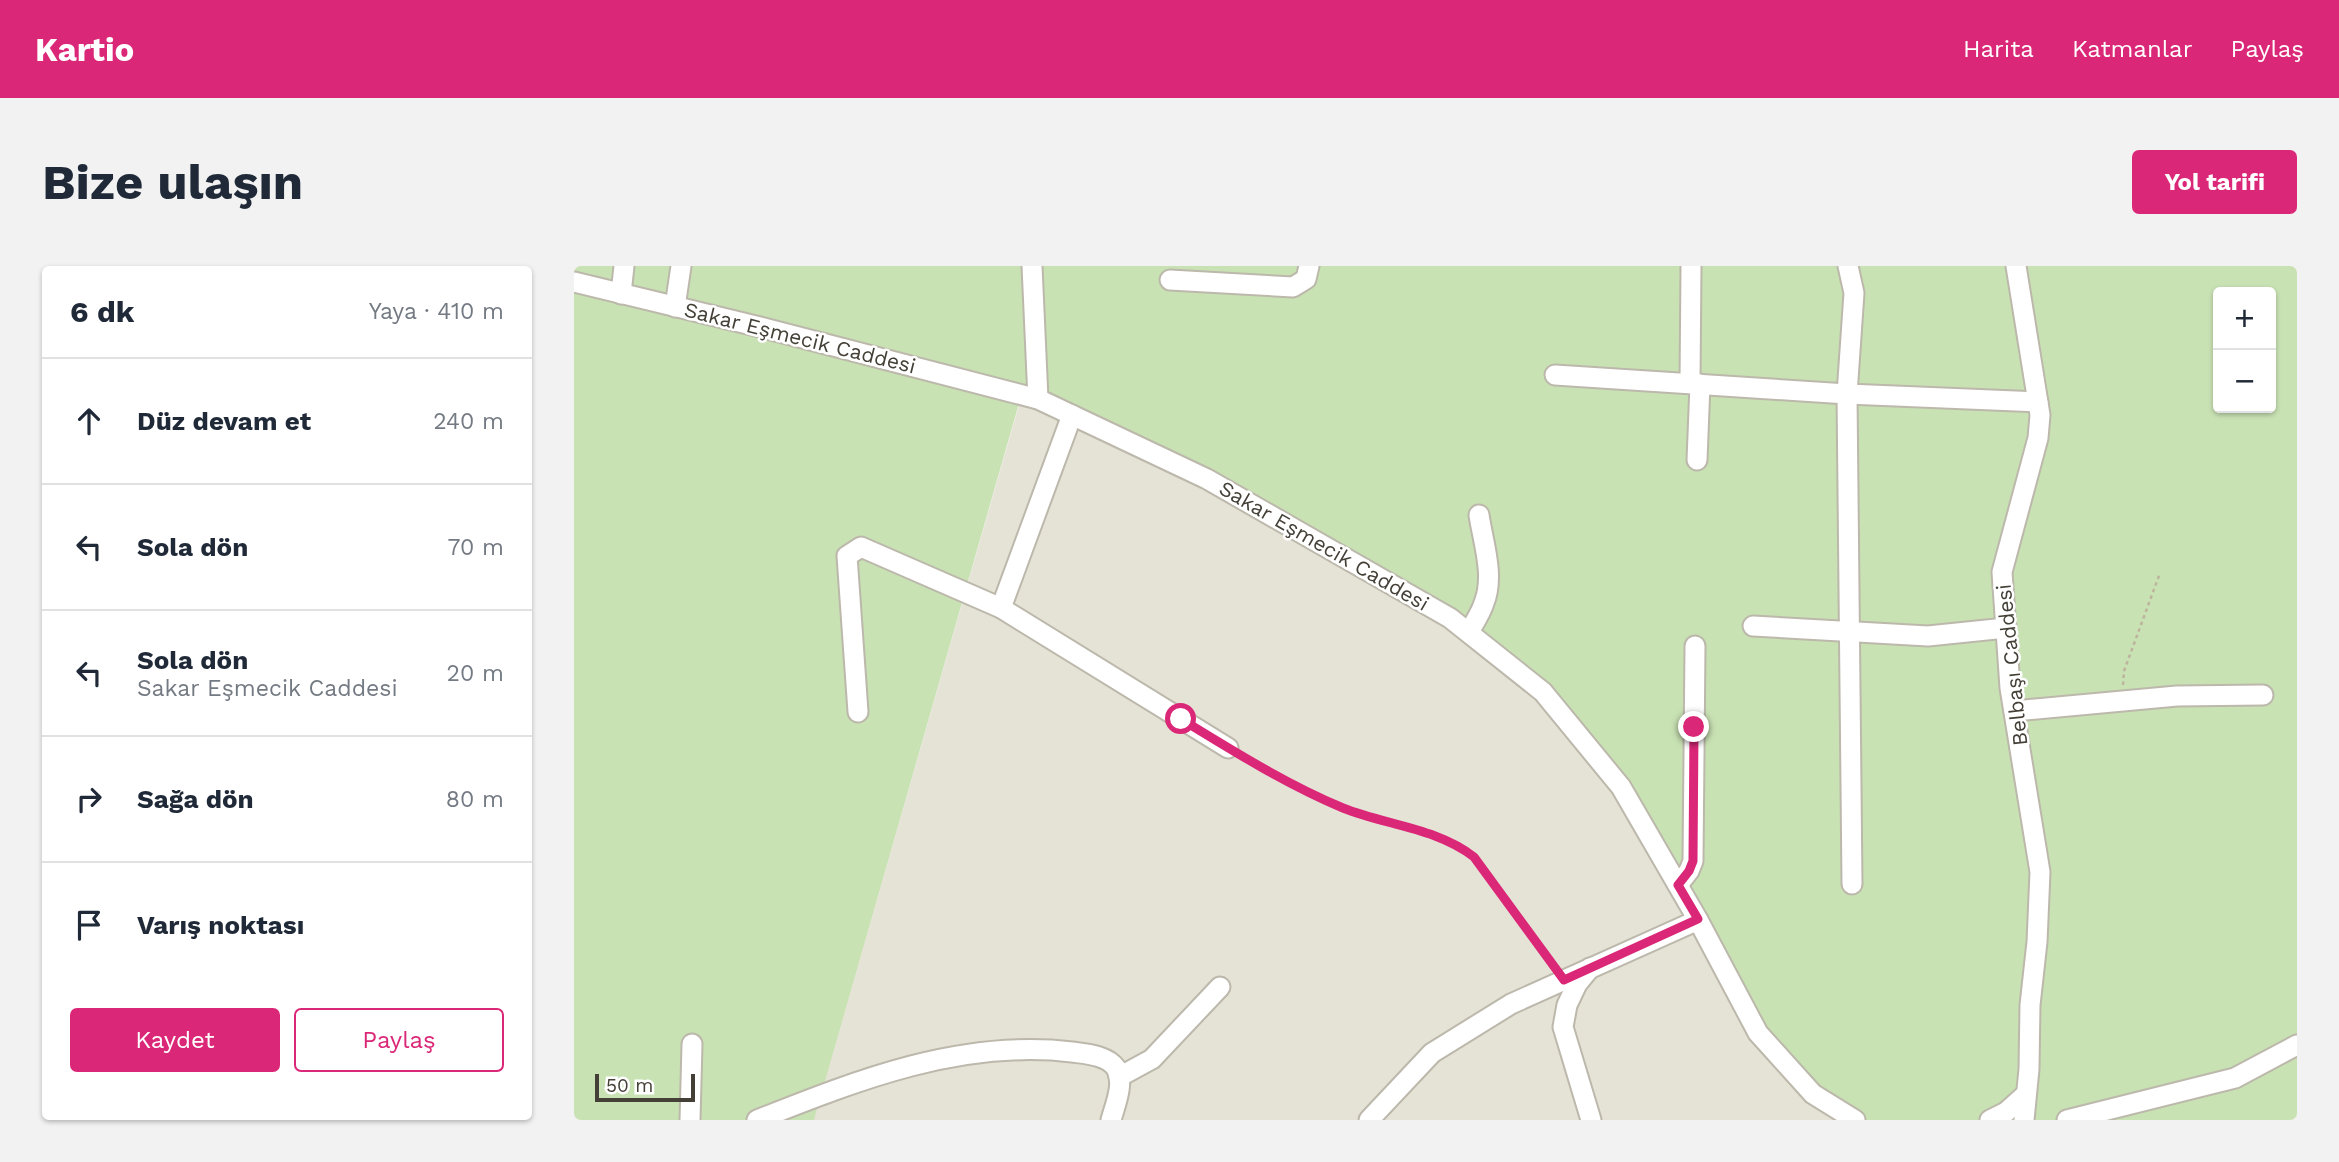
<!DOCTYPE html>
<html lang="tr">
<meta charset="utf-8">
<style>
body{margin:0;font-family:"Work Sans",sans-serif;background:#f2f2f3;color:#1f2937}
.controls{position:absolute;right:21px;top:21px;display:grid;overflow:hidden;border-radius:7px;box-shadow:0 2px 5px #0004}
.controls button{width:63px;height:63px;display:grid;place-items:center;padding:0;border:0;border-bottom:2px solid #e0e1e3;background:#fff;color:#1f2937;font:35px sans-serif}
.scale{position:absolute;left:21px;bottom:18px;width:100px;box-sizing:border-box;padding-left:7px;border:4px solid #444037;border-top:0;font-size:19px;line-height:24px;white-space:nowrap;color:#444037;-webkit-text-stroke:5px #fff;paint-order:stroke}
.stop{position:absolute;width:21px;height:21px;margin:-16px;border:5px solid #db2777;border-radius:50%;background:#fff}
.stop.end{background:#db2777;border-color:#fff;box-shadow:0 2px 7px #0008}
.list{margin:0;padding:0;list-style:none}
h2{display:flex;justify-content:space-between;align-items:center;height:91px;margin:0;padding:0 28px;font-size:30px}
h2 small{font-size:23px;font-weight:400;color:#747a83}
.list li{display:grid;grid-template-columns:46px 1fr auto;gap:21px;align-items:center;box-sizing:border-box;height:126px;padding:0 28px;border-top:2px solid #e0e1e3}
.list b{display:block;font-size:26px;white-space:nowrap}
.list p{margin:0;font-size:23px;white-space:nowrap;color:#747a83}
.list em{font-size:23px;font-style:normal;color:#747a83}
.actions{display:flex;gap:14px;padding:21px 28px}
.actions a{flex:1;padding:16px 0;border:2px solid #db2777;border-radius:7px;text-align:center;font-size:24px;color:#db2777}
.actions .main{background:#db2777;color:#fff}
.icon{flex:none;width:38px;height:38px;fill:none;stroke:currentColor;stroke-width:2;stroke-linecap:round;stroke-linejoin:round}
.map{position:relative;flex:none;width:1723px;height:854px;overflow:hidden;border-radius:7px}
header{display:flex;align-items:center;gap:42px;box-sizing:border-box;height:98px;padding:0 35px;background:#db2777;color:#fff}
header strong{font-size:33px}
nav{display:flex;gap:38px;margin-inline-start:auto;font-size:24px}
.intro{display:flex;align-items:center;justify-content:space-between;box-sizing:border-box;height:168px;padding:0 42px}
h1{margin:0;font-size:49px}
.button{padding:18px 32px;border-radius:7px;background:#db2777;color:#fff;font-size:24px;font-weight:700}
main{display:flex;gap:42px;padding:0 42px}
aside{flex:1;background:#fff;border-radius:7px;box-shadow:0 2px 5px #0004}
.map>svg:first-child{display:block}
.residential{fill:#e5e2d6}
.green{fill:#c9e2b4;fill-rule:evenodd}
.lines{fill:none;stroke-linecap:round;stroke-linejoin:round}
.minor-casing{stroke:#bcb8ab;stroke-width:23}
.path{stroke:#bcb49d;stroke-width:2.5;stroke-dasharray:3.5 3.5;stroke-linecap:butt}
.minor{stroke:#fff;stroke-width:19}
.route{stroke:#db2777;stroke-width:9}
.labels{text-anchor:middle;stroke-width:5;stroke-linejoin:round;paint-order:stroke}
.street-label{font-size:21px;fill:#444037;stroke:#fff}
</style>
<header>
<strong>Kartio</strong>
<nav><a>Harita</a><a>Katmanlar</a><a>Paylaş</a></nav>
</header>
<div class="intro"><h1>Bize ulaşın</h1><a class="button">Yol tarifi</a></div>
<main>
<aside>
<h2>6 dk<small>Yaya · 410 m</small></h2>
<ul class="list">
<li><svg class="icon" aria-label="ahead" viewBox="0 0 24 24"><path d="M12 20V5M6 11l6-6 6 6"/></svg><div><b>Düz devam et</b></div><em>240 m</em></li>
<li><svg class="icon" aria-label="left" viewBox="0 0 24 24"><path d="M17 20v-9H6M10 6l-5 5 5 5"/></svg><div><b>Sola dön</b></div><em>70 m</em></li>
<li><svg class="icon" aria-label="left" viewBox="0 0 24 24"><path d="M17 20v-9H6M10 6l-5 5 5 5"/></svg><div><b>Sola dön</b><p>Sakar Eşmecik Caddesi</p></div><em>20 m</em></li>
<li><svg class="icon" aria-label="right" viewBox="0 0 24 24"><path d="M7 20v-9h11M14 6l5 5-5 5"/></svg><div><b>Sağa dön</b></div><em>80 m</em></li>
<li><svg class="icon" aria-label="arrive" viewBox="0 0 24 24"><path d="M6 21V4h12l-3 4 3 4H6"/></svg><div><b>Varış noktası</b></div></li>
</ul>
<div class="actions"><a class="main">Kaydet</a><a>Paylaş</a></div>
</aside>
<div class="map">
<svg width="1723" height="854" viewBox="0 0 1723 854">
<rect width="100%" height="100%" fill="#f2efe7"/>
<path class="residential" d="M448,129l34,13 390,207 97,81 317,424h-1046z"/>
<path class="green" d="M0,0h1723v854h-437l-83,-68 -121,-207 -135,-171 -183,-122 -317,-156 -207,724h-240zM1644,26h53v116h-53z"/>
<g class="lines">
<defs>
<g id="minor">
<path d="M458,0l6,133"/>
<path d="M1274,0l6,27 -7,101 5,490"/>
<path d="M1442,0l24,149 -2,23 -36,134 8,116 30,184 -3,70 -7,63 -1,64 -5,51"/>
<path d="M596,14l123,7 13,-8 3,-13"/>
<path d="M0,16l186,45 278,72 169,80 243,139 93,74 78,95 77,133 60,113 55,61 42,26"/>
<path d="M47,28l3,-28"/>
<path d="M101,41l6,-41"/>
<path d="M981,109l292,19 191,8"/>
<path d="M1116,117l1,-117"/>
<path d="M498,149l-71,193 227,140"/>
<path d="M1123,194l3,-76"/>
<path d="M1179,360l175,10 78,-8"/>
<path d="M895,366c5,-9 12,-19 15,-29 11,-27 -1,-61 -5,-88"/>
<path d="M1440,445l163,-15 86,-1"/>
<path d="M284,446l-11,-156 14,-9 140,61"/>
<path d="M1104,619l11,-14 4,-10 2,-215"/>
<path d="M1016,702l-13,16 -10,21 -4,22 28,93"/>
<path d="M545,811l33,-18 68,-72"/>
<path d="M116,854l2,-76"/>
<path d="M183,854c101,-40 204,-81 315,-68 14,2 35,3 44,16 9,15 -1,37 -5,52"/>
<path d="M795,854l63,-67 79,-49 187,-84"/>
<path d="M1416,854l16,-8 19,-17"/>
<path d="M1493,854l168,-42 62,-33"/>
</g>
</defs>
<use href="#minor" class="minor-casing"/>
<g class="path">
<path d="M1549,419l1,-14 36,-98"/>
<path d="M669,490c32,19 66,38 100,52 43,17 95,20 131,49l80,109"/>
</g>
<use href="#minor" class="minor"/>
</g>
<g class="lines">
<path class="route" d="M607,453c52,32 105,65 162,89 42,17 94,20 131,49l90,123 134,-61 -20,-34 11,-14 4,-10 1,-134"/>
</g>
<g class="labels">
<g class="street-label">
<text transform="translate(226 72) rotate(14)" y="7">Sakar Eşmecik Caddesi</text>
<text transform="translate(750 280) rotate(30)" y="7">Sakar Eşmecik Caddesi</text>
<text transform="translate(1438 399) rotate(-96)" y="7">Belbaşı Caddesi</text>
</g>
</g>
</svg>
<div class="controls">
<button>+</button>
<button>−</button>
</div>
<div class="scale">50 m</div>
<div class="stop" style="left:607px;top:453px"></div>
<div class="stop end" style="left:1120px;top:461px"></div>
</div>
</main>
